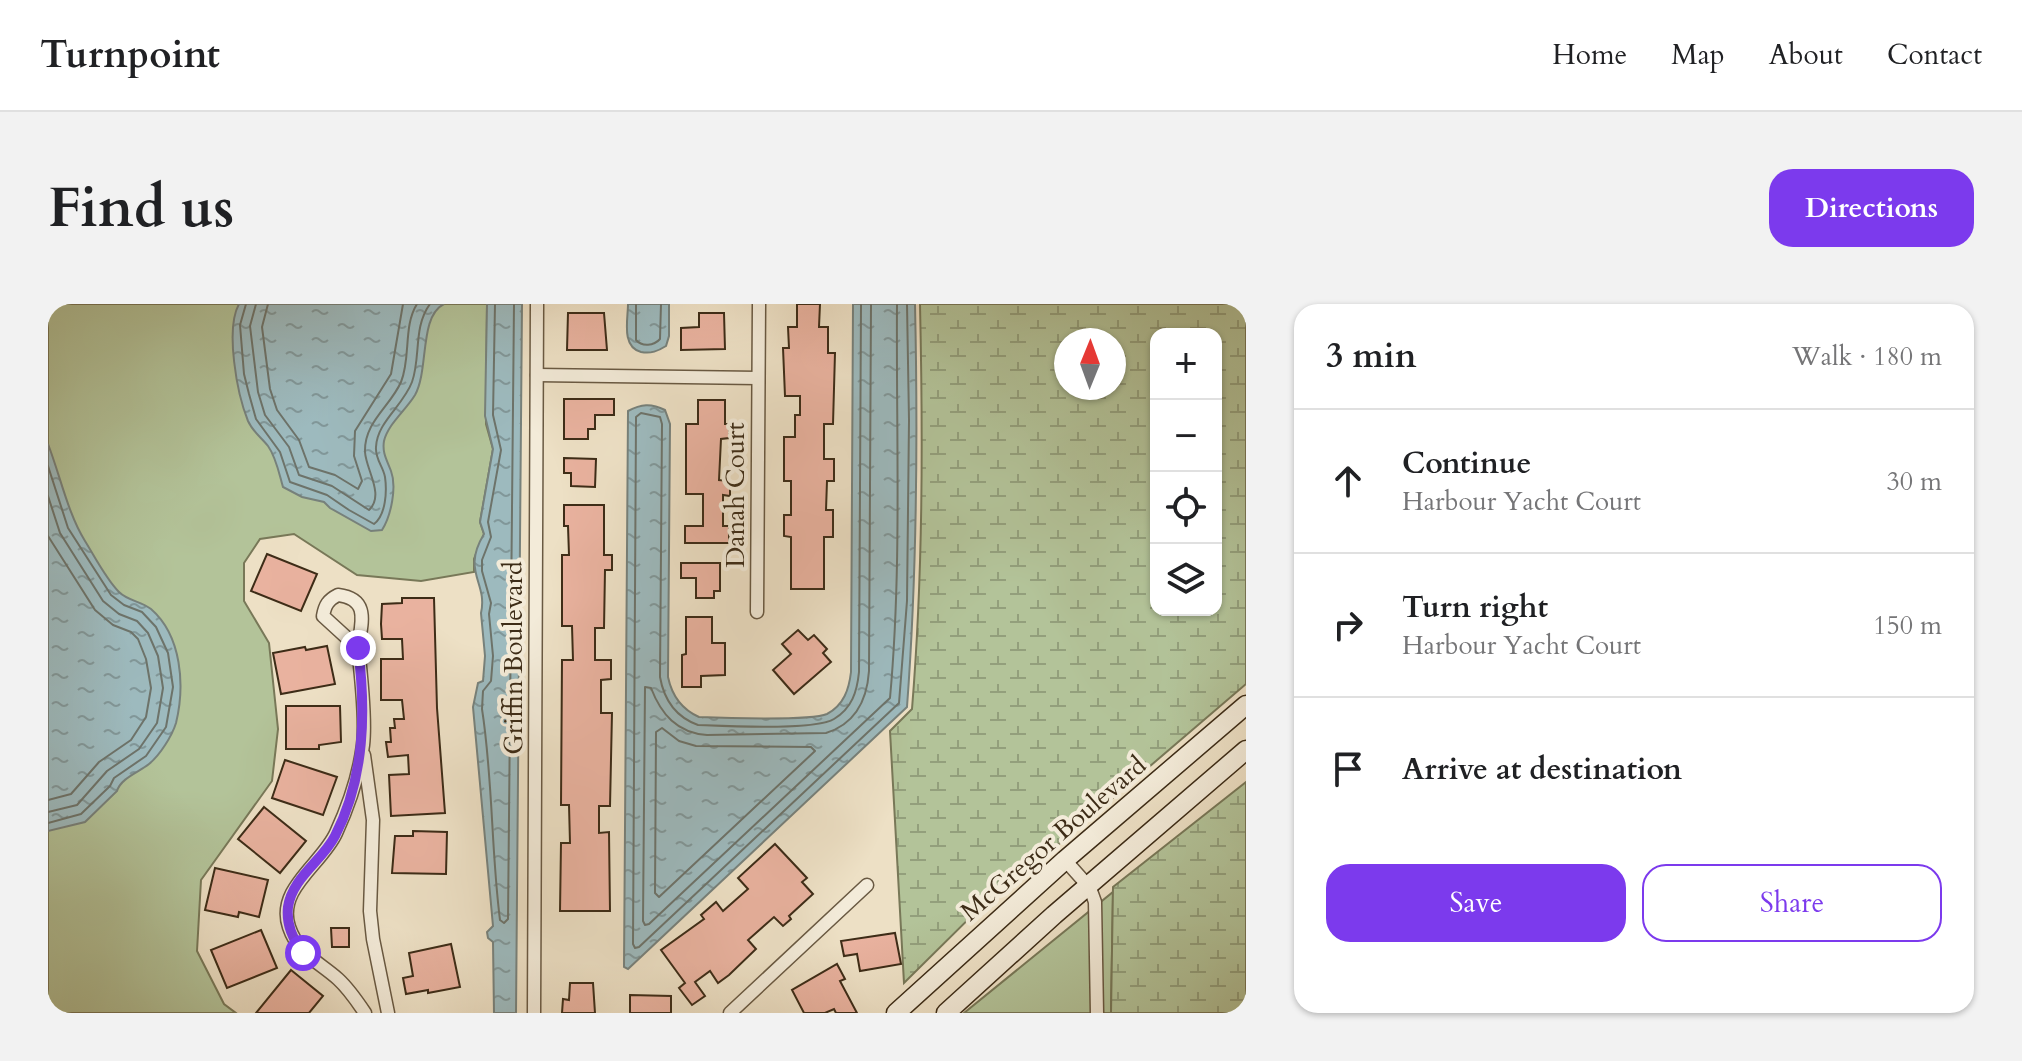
<!DOCTYPE html>
<meta charset="utf-8">
<style>
body{margin:0;font-family:Cardo,serif;background:#f2f2f2;color:#202124}
.controls{position:absolute;right:24px;top:24px;display:grid;overflow:hidden;border-radius:16px;box-shadow:0 2px 6px #0004}
.controls button{width:72px;height:72px;display:grid;place-items:center;padding:0;border:0;border-bottom:2px solid #e0e0e0;background:#fff;color:#202124;font:40px sans-serif}
.compass{position:absolute;left:1006px;top:24px;width:72px;height:72px;border-radius:50%;background:#fff;box-shadow:0 2px 6px #0004;rotate:1deg}
.stop{position:absolute;width:24px;height:24px;margin:-18px;border:6px solid #7c3aed;border-radius:50%;background:#fff}
.stop.end{background:#7c3aed;border-color:#fff;box-shadow:0 2px 8px #0008}
.list{margin:0;padding:0;list-style:none}
h2{display:flex;justify-content:space-between;align-items:center;height:104px;margin:0;padding:0 32px;font-size:34px}
h2 small{font-size:26px;font-weight:400;color:#757577}
.list li{display:grid;grid-template-columns:52px 1fr auto;gap:24px;align-items:center;box-sizing:border-box;height:144px;padding:0 32px;border-top:2px solid #e0e0e0}
.list b{display:block;font-size:30px;white-space:nowrap}
.list p{margin:0;font-size:26px;white-space:nowrap;color:#757577}
.list em{font-size:26px;font-style:normal;color:#757577}
.actions{display:flex;gap:16px;padding:24px 32px}
.actions a{flex:1;padding:18px 0;border:2px solid #7c3aed;border-radius:24px;text-align:center;font-size:28px;color:#7c3aed}
.actions .main{background:#7c3aed;color:#fff}
.icon{flex:none;width:44px;height:44px;fill:none;stroke:currentColor;stroke-width:2;stroke-linecap:round;stroke-linejoin:round}
.map{position:relative;flex:none;width:1198px;height:709px;overflow:hidden;border-radius:24px}
header{display:flex;align-items:center;gap:48px;box-sizing:border-box;height:112px;padding:0 40px;background:#fff;border-bottom:2px solid #e0e0e0}
header strong{font-size:38px}
nav{display:flex;gap:44px;margin-inline-start:auto;font-size:28px}
.intro{display:flex;align-items:center;justify-content:space-between;box-sizing:border-box;height:192px;padding:0 48px}
h1{margin:0;font-size:56px}
.button{padding:20px 36px;border-radius:24px;background:#7c3aed;color:#fff;font-size:28px;font-weight:700}
main{display:flex;gap:48px;padding:0 48px}
aside{flex:1;background:#fff;border-radius:24px;box-shadow:0 2px 6px #0004}
.map>svg:first-child{display:block}
.green{fill:#b3c399;stroke:#787858;stroke-width:2}
.wetland{fill:url(#wetland-marsh);stroke:#787858;stroke-width:2;fill-rule:evenodd}
.water{fill:url(#water-ripples);stroke:#77817b;stroke-width:2}
.lines{fill:none;stroke-linecap:round;stroke-linejoin:round}
.shore{stroke:#6d736a;stroke-width:2}
.building{fill:#e9b29f;stroke:#3d2c17;stroke-width:2}
.minor-casing{stroke:#695942;stroke-width:15}
.secondary-casing{stroke:#3d2c17;stroke-width:21}
.minor{stroke:#f3ebd9;stroke-width:12}
.secondary{stroke:#f3ebd9;stroke-width:18}
.route{stroke:#7c3aed;stroke-width:10}
.labels{text-anchor:middle;stroke-width:8;stroke-linejoin:round;paint-order:stroke}
.street-label{font-size:26px;fill:#3d2c17;stroke:#f3ebd9}
</style>
<header>
<strong>Turnpoint</strong>
<nav><a>Home</a><a>Map</a><a>About</a><a>Contact</a></nav>
</header>
<div class="intro"><h1>Find us</h1><a class="button">Directions</a></div>
<main>
<div class="map">
<svg width="1198" height="709" viewBox="0 0 1198 709">
<defs>
<pattern id="wetland-marsh" width="20" height="14" patternUnits="userSpaceOnUse" patternTransform="scale(2)"><rect width="20" height="14" fill="#b3c399"/><path d="M1 5h8M5 5V1M11 12h8M15 12V8" fill="none" stroke="#939f7c"/></pattern>
<pattern id="water-ripples" width="26" height="14" patternUnits="userSpaceOnUse" patternTransform="scale(2)"><rect width="26" height="14" fill="#9dbabe"/><path d="M2 4q2-2 4 0t4 0M15 11q2-2 4 0t4 0" fill="none" stroke="#819799"/></pattern>
</defs>
<rect width="100%" height="100%" fill="#ede0c5"/>
<filter id="stains"><feTurbulence type="fractalNoise" baseFrequency=".0025" numOctaves="4"/><feColorMatrix values="0 0 0 0 .2 0 0 0 0 .09 0 0 0 0 .02 0 0 0 .5 -.17"/></filter>
<radialGradient id="worn" r=".72"><stop offset=".6" stop-color="#630" stop-opacity="0"/><stop offset="1" stop-color="#630" stop-opacity=".3"/></radialGradient>
<g class="green">
<path d="M0,0h439l-1,120 7,25 -13,73 4,12 -10,25v13l-53,9 -64,-6 -63,-41 -34,5 -16,24v38l25,42 9,86 -6,52 -71,99 -4,71 27,53 12,9h-188z"/>
<path d="M1065,588l-2,121h-147z"/>
</g>
<g class="wetland">
<path d="M872,0h326v380l-214,183 -17,6 -111,110 -14,-252 22,-22c11,-135 11,-270 8,-405zM1108,30h60v276h-60zM1018,36h48v48h-48z"/>
<path d="M1198,478v231h-135l2,-126z"/>
</g>
<g class="water">
<path d="M191,0h205c-25,12 -15,66 -29,91 -9,15 -27,29 -31,46 -2,12 3,19 7,30 6,16 0,45 -9,59l-11,1 -41,-23 -6,-6 -22,-5 -19,-10c-4,-14 -7,-30 -15,-41 -7,-9 -15,-14 -20,-25 -11,-27 -23,-92 -9,-117z"/>
<path d="M439,0h35l-6,709h-22l-1,-71 -5,-4 -1,-6 6,-6 -20,-219 5,-24 5,-2 2,-25 -4,-43c7,-31 -20,-41 3,-79l-4,-12 13,-73 -8,-33z"/>
<path d="M580,0h41v32l-3,10c-8,5 -15,8 -25,6 -20,-5 -13,-33 -13,-48z"/>
<path d="M805,0h62c3,135 2,269 -8,403l-279,262 -4,-2 4,-556c13,-7 23,-8 37,-1l5,14 -2,253c4,19 13,32 31,40 22,1 112,4 128,-3 17,-9 22,-25 24,-42z"/>
<path d="M0,140c12,31 20,70 37,97 10,16 21,38 34,51 9,9 22,9 32,17 31,27 34,77 25,114 -4,13 -16,32 -27,41 -10,8 -28,14 -32,27l-32,31 -37,9z"/>
</g>
<g class="lines">
<g class="shore">
<path d="M198,0l-6,21 4,49 5,20 7,25 24,33 10,30 37,13 22,15 25,14c12,-9 13,-33 11,-47 -2,-11 -10,-18 -9,-30 1,-25 27,-41 36,-65 9,-25 1,-55 18,-78"/>
<path d="M208,0l-6,22 8,66 7,23 24,32 10,28 33,11 37,24c16,-15 -3,-40 -4,-58 -1,-30 25,-45 36,-70 10,-24 2,-56 16,-78"/>
<path d="M220,0l-6,23 8,62 7,21 22,30 10,27 26,8 23,14 4,-8 -8,-25 1,-25 36,-57 12,-70"/>
<path d="M447,0l-2,111 8,35 -13,72 3,15 -9,23v11l9,32 -2,11 4,42 -2,25 -8,10 -1,18c11,70 9,141 18,211l4,3 4,-4 6,-615"/>
<path d="M588,0v36c6,7 18,6 24,-1l1,-35"/>
<path d="M813,0l-2,368c-2,20 -7,36 -25,47 -19,12 -110,7 -136,6 -22,-8 -34,-25 -38,-48l2,-253 -2,-7 -19,-4 -5,4 -3,527 2,4 4,-1 260,-244 8,-102 2,-181 -2,-116"/>
<path d="M823,0l-2,367c-2,29 -14,53 -43,62l-119,2c-30,-2 -46,-21 -56,-47l-6,-1 -2,234 2,4 4,-1 241,-226c12,-131 6,-262 7,-394"/>
<path d="M0,162l20,62 43,67 13,10 18,7 14,15 12,26 5,34 -7,40 -20,29 -32,22 -4,8 -29,28 -33,9"/>
<path d="M0,192l12,37 43,68 16,13 18,7 11,12 10,23 5,32 -6,35 -18,26 -32,22 -30,34 -29,7"/>
<path d="M0,232l47,74 18,15 18,7 7,7 8,20 5,29 -5,29 -15,23 -32,22 -28,32 -23,6"/>
<path d="M614,424l17,13 17,5 115,1 4,4 -156,146 -4,-4 1,-161z"/>
</g>
</g>
<g class="building">
<path d="M749,0h23l-1,23h9v26h7l-2,71h-9v35h10v22h-7l-1,29h7v27h-9v52h-33v-52l-7,-1v-21h7v-34h-7v-44h11v-22h5v-19h-15l-2,-48h6l-1,-21h9z"/>
<path d="M520,9h36l3,37h-40z"/>
<path d="M651,9h25l1,36 -44,1v-22l18,-1z"/>
<path d="M516,95h50v16h-19v14h-7v10h-24z"/>
<path d="M650,96h27v24h4v14l-8,1 -2,41 11,1v15l-7,-1v31h6v17h-44v-17h18v-32h-17v-70h12z"/>
<path d="M516,154l32,1 -1,28 -24,-1v-13h-7z"/>
<path d="M516,201h40v50h8v15h-7l-1,58h-9v32h16v19l-10,1v33h11l-2,93h-11v27l10,-1 1,79h-50l1,-68h9l-1,-38h-8l1,-145h11l-1,-34h-10v-71h7l-1,-29h-4z"/>
<path d="M219,250l50,20 -16,37 -50,-20z"/>
<path d="M633,259h39v28h-6v7h-18v-20h-15z"/>
<path d="M354,294h32l3,110 8,105 -54,3 -2,-41 20,-1 -1,-19 -20,2 -2,-15h5l-1,-14h5l-1,-9h10l-2,-19h-21v-41h22l-1,-20h-20l-1,-15 1,-20 20,-1z"/>
<path d="M638,313h26v26h13v32l-24,1v11h-19v-32l4,-1z"/>
<path d="M750,326l10,10 6,-5 13,14 -4,4 8,9 -37,32 -21,-24 18,-16 -9,-10z"/>
<path d="M279,342l8,38 -54,10 -8,-41 32,-6 1,3z"/>
<path d="M238,402h54l1,36 -22,3v4h-33z"/>
<path d="M237,456l52,17 -14,38 -51,-17z"/>
<path d="M216,503l42,34 -26,32 -42,-34z"/>
<path d="M365,527l34,1 -1,42 -54,-1 3,-37h18z"/>
<path d="M727,540l32,34 -5,4 11,12 -24,22 2,3 -8,7 -9,-9 -26,23 8,9 -27,26 -11,8 -8,-12 -15,11 10,14 -13,9 -13,-17 6,-5 -24,-33 43,-31 -3,-4 15,-13 7,9 25,-22 -10,-11z"/>
<path d="M167,564l53,12 -9,37 -20,-5 -1,5 -33,-7z"/>
<path d="M283,624h18v19h-17z"/>
<path d="M213,626l16,38 -50,20 -16,-38z"/>
<path d="M847,629l6,31 -41,7 -3,-17 -13,2 -3,-15z"/>
<path d="M403,640l9,43 -32,6v-3l-22,4 -3,-16 10,-2 -4,-23z"/>
<path d="M789,660l8,15 -5,2 17,32h-21l-2,-4 -9,4h-21l-12,-23z"/>
<path d="M243,666l32,26 -14,17h-53z"/>
<path d="M522,679h23l2,30h-33l1,-14 6,1z"/>
<path d="M582,691l41,1v17h-41z"/>
</g>
<g class="lines">
<defs>
<g id="minor">
<path d="M489,71l221,3"/>
<path d="M290,291c33,4 23,29 20,53l-35,-32c2,-11 5,-16 15,-21z"/>
<path d="M709,308l2,-308"/>
<path d="M310,344c3,26 8,72 5,97 -4,30 -15,62 -27,88 -14,31 -60,56 -47,94 9,27 30,35 49,52 11,10 19,22 27,34"/>
<path d="M316,451l9,65 -3,91 3,28 15,74"/>
<path d="M1017,556l25,28 5,14 2,111"/>
<path d="M486,709l3,-709"/>
<path d="M682,709l137,-128"/>
</g>
<g id="secondary">
<path d="M848,709l169,-153 181,-155"/>
<path d="M898,709l108,-98 192,-165"/>
</g>
</defs>
<use href="#minor" class="minor-casing"/>
<use href="#secondary" class="secondary-casing"/>
<use href="#minor" class="minor"/>
<use href="#secondary" class="secondary"/>
</g>
<g class="lines">
<path class="route" d="M255,649c-10,-14 -17,-28 -15,-46 4,-29 34,-46 47,-71 30,-58 31,-125 23,-188"/>
</g>
<g class="labels">
<g class="street-label">
<text transform="translate(687 191) rotate(-90)" y="9">Danah Court</text>
<text transform="translate(465 354) rotate(-90)" y="9">Griffin Boulevard</text>
<text transform="translate(1005 534) rotate(-41)" y="9">McGregor Boulevard</text>
</g>
</g>
<rect width="100%" height="100%" filter="url(#stains)"/>
<rect width="100%" height="100%" fill="url(#worn)"/>
</svg>
<div class="controls">
<button>+</button>
<button>−</button>
<button><svg class="icon" aria-label="locate" viewBox="0 0 24 24"><circle cx="12" cy="12" r="6"/><path d="M12 2v4M12 18v4M2 12h4M18 12h4"/></svg></button>
<button><svg class="icon" aria-label="layers" viewBox="0 0 24 24"><path d="M12 4l9 5-9 5-9-5zM3 14l9 5 9-5"/></svg></button>
</div>
<svg class="compass" viewBox="-18 -18 36 36"><path d="M0-13l5 13h-10z" fill="#e53935"/><path d="M0 13l5-13h-10z" fill="#757577"/></svg>
<div class="stop" style="left:255px;top:649px"></div>
<div class="stop end" style="left:310px;top:344px"></div>
</div>
<aside>
<h2>3 min<small>Walk · 180 m</small></h2>
<ul class="list">
<li><svg class="icon" aria-label="ahead" viewBox="0 0 24 24"><path d="M12 20V5M6 11l6-6 6 6"/></svg><div><b>Continue</b><p>Harbour Yacht Court</p></div><em>30 m</em></li>
<li><svg class="icon" aria-label="right" viewBox="0 0 24 24"><path d="M7 20v-9h11M14 6l5 5-5 5"/></svg><div><b>Turn right</b><p>Harbour Yacht Court</p></div><em>150 m</em></li>
<li><svg class="icon" aria-label="arrive" viewBox="0 0 24 24"><path d="M6 21V4h12l-3 4 3 4H6"/></svg><div><b>Arrive at destination</b></div></li>
</ul>
<div class="actions"><a class="main">Save</a><a>Share</a></div>
</aside>
</main>
